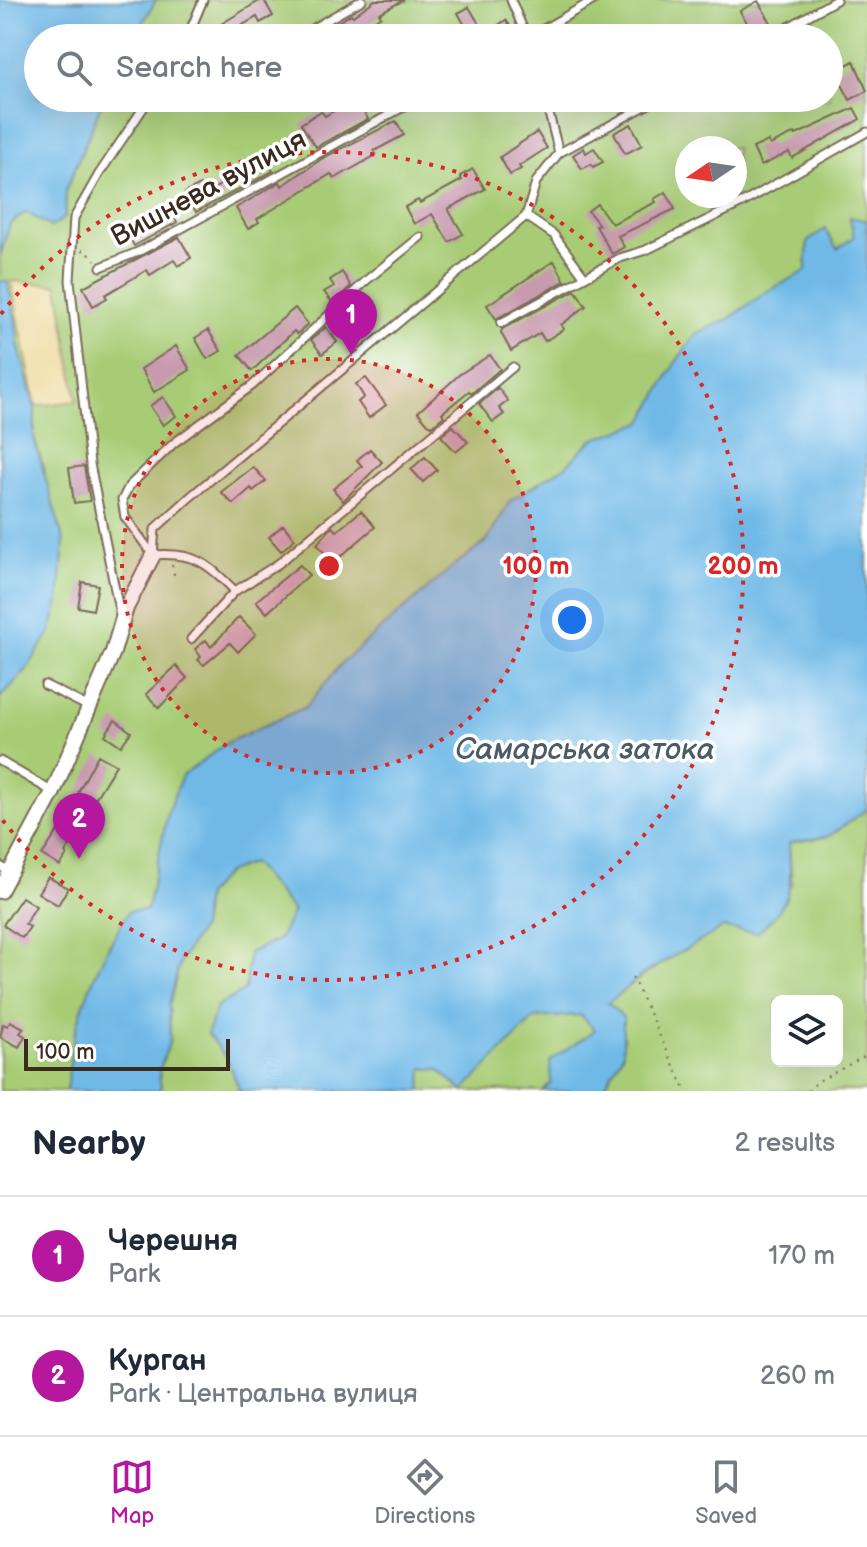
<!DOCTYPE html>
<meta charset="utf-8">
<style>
body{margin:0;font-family:"Balsamiq Sans",sans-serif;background:#f6f6f7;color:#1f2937}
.controls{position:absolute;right:24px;bottom:24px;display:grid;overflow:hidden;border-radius:12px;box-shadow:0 8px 32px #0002}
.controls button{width:72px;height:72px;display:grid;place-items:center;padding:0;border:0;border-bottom:2px solid #e0e1e3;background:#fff;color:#1f2937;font:40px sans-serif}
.compass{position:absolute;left:675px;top:136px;width:72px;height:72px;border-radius:50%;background:#fff;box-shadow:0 8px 32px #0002;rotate:257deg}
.scale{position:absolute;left:24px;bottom:20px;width:206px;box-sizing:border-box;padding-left:8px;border:4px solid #3b2a1e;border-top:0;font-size:22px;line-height:28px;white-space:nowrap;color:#3b2a1e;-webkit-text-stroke:6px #fff;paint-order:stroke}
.you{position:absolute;left:572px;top:620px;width:28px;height:28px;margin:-20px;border:6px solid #fff;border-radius:50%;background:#1a73e8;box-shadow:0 0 0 12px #1a73e833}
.badge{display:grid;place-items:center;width:52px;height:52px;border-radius:50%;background:#b5179e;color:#fff;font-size:26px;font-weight:700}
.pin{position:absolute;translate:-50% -66px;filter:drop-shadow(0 2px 4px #0008)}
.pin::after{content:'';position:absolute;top:42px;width:28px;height:24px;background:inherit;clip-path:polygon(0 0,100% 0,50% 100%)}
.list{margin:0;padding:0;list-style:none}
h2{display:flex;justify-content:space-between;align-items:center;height:104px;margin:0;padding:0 32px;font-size:34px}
h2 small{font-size:26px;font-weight:400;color:#747a83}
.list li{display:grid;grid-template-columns:52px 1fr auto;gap:24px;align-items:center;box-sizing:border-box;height:120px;padding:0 32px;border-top:2px solid #e0e1e3}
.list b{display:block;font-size:30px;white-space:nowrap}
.list p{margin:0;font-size:26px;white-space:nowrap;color:#747a83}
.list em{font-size:26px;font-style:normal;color:#747a83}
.icon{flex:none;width:44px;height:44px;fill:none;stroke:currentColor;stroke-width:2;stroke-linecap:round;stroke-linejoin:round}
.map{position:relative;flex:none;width:867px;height:1091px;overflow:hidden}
.search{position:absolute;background:#fff;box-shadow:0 8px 32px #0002;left:24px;right:24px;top:24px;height:88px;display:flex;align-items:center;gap:20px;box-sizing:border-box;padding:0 28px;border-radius:44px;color:#747a83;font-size:30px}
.sheet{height:344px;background:#fff}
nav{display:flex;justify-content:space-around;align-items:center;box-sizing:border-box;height:112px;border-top:2px solid #e0e1e3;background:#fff;font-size:22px;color:#747a83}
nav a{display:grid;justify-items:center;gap:4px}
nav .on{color:#b5179e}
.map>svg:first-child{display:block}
.green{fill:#a8cc76;stroke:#727b4a;stroke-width:2;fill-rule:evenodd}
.sand{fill:#eeda9e;stroke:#94825e;stroke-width:2}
.water{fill:#6fb9e7;stroke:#557282;stroke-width:2}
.building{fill:#c89aae}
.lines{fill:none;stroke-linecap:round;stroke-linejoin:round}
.service-casing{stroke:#7a6b58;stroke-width:11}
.minor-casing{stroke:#7a6b58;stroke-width:18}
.path{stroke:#7a6b58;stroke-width:2;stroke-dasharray:2 6;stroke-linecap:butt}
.service{stroke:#fff;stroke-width:7}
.minor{stroke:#fff;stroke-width:14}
.ring{fill:none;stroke:#d62828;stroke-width:4;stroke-dasharray:4 8}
.labels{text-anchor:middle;stroke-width:7;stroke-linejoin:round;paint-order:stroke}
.street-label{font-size:28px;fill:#3b2a1e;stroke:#fff}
.water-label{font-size:30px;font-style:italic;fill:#4d5c64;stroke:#fff}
.centre{fill:#d62828;stroke:#fff;stroke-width:4}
.ring-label{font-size:24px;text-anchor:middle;font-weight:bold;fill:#d62828;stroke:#fff;stroke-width:7;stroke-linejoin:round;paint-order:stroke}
</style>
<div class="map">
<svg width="867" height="1091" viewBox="0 0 867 1091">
<rect width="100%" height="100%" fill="#fff"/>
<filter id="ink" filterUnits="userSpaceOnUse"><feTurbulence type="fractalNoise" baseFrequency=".0125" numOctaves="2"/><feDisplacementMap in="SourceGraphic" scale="16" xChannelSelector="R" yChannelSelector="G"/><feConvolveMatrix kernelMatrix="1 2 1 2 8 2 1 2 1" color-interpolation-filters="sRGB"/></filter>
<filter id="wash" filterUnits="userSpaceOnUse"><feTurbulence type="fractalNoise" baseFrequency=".006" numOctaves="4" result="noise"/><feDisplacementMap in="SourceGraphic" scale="32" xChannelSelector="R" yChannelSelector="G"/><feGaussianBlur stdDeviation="1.8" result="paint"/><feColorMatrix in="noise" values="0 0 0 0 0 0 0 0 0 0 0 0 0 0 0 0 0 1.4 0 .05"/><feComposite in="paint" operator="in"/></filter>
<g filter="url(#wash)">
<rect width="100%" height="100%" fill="#efe3c5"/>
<g class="green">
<path d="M156,0h711v221l-17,-3 4,19 -17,13 -12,-20 -17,11 -2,30 -38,20 -41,29 -31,14 -22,31 -31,57 -51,18 -26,26 -56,35 -23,40 -32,24 -113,98 -36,44 -78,35 -46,34 -14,36 -21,99 -37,32 -19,41 -15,47 -10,60h-66v-393l27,-29 18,-198 -11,-33 1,-30 -17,-64 -2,-22 -9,-41h-7v-25l10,-32 16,-12 25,15 14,-10 1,-27 38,-92h725v-60h-695zM687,148h48v48h-48z"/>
<path d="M867,809v282h-265l21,-38 -16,-50c57,-46 123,-79 185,-119l-3,-41 40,-7zM777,1001h60v60h-60z"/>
<path d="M253,863l40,48 -14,28 -30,14 -4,37 -28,17 9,50 14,34h-79l-2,-20 11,-31 -1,-35 11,-43 21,-34 5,-33 20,-22z"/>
<path d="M582,1015l14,15 -45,31v22l-8,8h-122l2,-23 16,2 24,20 71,-72z"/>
</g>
<path class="sand" d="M11,281l47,4 19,116 -41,5z"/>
<g class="water">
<path d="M0,0h156l-22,38h-96v60h66l-38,92 -1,27 -14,10 -25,-15 -16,12 -10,32z"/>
<path d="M850,217l17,4v588l-38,27 -40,7c2,48 5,56 -32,90l-34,-5 -77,44 -38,31 15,14v36l-21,38h-59l8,-8 -1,-22 45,-31 -14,-15 -47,3 -71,73 -24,-21 -16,-2 -2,23h-181l-14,-34 -19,-23 10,-27 28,-17 4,-37 30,-14 14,-28 -41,-48 -26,10 -20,22 -5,33 -21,34 -11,43 1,35 -11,31 2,20h-95c3,-20 5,-41 10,-61 11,-43 30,-81 53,-119l18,-1 21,-98 14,-36 46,-34 78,-35 36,-44 113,-98 32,-24 23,-40 56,-35 26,-26 51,-18 31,-57 22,-31 31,-14 41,-29 38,-20 2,-30 17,-12 12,20 17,-12z"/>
<path d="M0,281h7l9,41 2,22 17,64 -1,30 30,104 -5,60 -8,29 -24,38 -27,29z"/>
</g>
<g id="blocks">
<g class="building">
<path d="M261,0h3l9,16 -13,7 -3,-6 -30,17 -6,-10z"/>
<path d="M375,0h29l-25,13 2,3 -13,9 -25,13 -9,-13 17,-11 2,2z"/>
<path d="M758,1l16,27 -14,10h-4l-16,-27z"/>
<path d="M469,7l16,27 21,-14 12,18h-46l-14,-25z"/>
<path d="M854,61l13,30 -17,9 -15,-29z"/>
<path d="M356,98l12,21 -52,28 -15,-23 20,-13 4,5z"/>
<path d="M854,108l6,11 -68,39 -3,-6 -28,14 -8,-18 15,-7 2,4 25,-12 1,2z"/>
<path d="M396,121l8,14 -30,16 2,4 -42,24 -3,-5 -74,45 2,3 -11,7 -12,-21 44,-26 2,4 41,-28z"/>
<path d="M631,124l11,21 -17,9 -11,-21z"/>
<path d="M537,132l10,16 -28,18 2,3 -11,6 -10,-18z"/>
<path d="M584,148l2,5 8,-5 9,14 -10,5 -2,-3 -9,5 -9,-14z"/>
<path d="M262,155l11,16 -77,41 -11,-19 15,-8 5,9 46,-28 -2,-3z"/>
<path d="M473,169l12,20 -37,20 15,25 -14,8 -17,-28 -18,10 -9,-17 13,-7 2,3 42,-23 -2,-4z"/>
<path d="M666,192l9,17 -57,27 6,11 -12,7 -16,-28 3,-1 -11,-14 9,-7 15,20 44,-22 -2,-3z"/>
<path d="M170,209l7,13 -43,24 -9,-17 14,-8 2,4z"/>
<path d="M179,237l12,21 -13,8 -4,-6 -24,15 -3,-5 -42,25 2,3 -14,8 -10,-19z"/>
<path d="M554,261l11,20 -69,38 -9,-14z"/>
<path d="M342,272l9,14 -18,17 -9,-11 10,-6 -4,-6z"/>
<path d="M575,290l11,16 -25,19 3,4 -19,12 -5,-8 -29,18 -10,-18 1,-4z"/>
<path d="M355,300l13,16 -15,12 -12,-15z"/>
<path d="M295,308l13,16 -11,10 -3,-3 -42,40 -13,-16z"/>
<path d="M326,327l11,15 -15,12 -11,-14z"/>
<path d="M208,330l13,21 -14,8 -12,-21z"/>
<path d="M176,346l14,24 -36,22 -13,-23z"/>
<path d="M490,355l10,14 -29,25 -2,-3 -27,22 2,3 -12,10 -4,-2 -10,-12 42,-38z"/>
<path d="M366,378l20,27 -17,13 -11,-16 6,-5 -8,-13z"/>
<path d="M498,388l10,13 -9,7 5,6 -11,8 -14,-18z"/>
<path d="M163,397l13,19 -13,9 -13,-19z"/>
<path d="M453,426l15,16 -12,10 -15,-16z"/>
<path d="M370,449l12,13 -39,39 -10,-12 29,-23 -5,-6z"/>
<path d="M425,457l12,13 -14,12 -12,-13z"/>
<path d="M84,466l6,35 -16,2 -5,-35z"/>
<path d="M253,467l13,14 -13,10 -2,-3 -18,16 -12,-12z"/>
<path d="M361,511l14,16 -42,36 -16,-19 15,-17 5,4z"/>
<path d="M283,525l12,14 -14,12 -12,-14z"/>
<path d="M300,565l9,10 -42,38 -11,-12z"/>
<path d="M82,582l16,3 -5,25 -15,-3z"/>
<path d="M239,617l17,17 -18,18 -8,-9 -26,22 -6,-5 3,-3 -6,-8 11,-9 5,7z"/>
<path d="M176,666l11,12 -28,30 -13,-14z"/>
<path d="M115,720l16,12 -10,14 -16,-11z"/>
<path d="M98,755l18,10 -28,45 7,3 -7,13 -4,-3 -19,30 2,2 -7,11 -18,-11 18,-27 4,3 19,-36 -5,-3z"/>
<path d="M48,877l20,11 -10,17 -20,-12z"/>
<path d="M22,897l14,9 -11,18 5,3 -8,11 -19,-13z"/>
<path d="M10,1021l14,7 -4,5 5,3 -6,11 -19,-10 3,-13 5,2z"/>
</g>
</g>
</g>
<g filter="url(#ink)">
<use href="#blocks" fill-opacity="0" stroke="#7a6b58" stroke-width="2"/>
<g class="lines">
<defs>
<g id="service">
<path d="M511,0l16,38"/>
<path d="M187,38l16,-38"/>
<path d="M296,38l66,-38"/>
<path d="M528,38l66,-38"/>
<path d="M769,38l67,-38"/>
<path d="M545,98l14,55 -23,29 -10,34 28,19 30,41"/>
<path d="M559,153l101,-55"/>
<path d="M101,267l39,-16 280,-153"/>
<path d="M501,323l119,-65 26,-8 98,-48 123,-70"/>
<path d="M153,555l2,-26 35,-32 336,-281"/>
<path d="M153,555l-28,-38 -3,-17 7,-14 45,-43 79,-58 115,-106 52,-42"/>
<path d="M153,555c42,-3 54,8 82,36"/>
<path d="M120,615l-30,-151 -20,-184 4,-62 25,-44 51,-76"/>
<path d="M191,639l44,-48 43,-27 235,-197"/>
<path d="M45,685l44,22"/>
<path d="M0,761l53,31"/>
<path d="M0,866l11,7"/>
</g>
<path id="minor" d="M0,891l53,-99 60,-140 13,-44 27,-53"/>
</defs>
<use href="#service" class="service-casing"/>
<use href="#minor" class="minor-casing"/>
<g class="path">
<path d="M82,250l4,1 9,9"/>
<path d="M172,565l3,14"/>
<path d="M632,977l54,114"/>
<path d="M808,1091l9,-9 50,-27"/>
</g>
<use href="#service" class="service"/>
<use href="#minor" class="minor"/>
</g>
</g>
<circle cx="329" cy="566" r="207" fill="#d62828" fill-opacity=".12"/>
<g class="ring">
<circle cx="329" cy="566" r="207"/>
<path d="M1 314A414 414 0 1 1 1 818"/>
</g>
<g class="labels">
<g class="street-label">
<text transform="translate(208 187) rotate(-28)" y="10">Вишнева вулиця</text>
</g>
<g class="water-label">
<text x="585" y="759">Самарська затока</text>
</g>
</g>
<circle cx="329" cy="566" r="12" class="centre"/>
<g class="ring-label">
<text x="536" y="574">100 m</text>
<text x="743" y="574">200 m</text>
</g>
</svg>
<div class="controls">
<button><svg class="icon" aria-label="layers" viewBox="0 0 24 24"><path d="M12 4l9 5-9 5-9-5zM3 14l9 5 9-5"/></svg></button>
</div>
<svg class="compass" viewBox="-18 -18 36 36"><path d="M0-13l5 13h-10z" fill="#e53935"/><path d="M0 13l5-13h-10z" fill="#747a83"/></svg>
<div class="scale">100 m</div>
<div class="you"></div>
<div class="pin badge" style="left:351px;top:355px">1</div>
<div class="pin badge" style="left:79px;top:859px">2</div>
<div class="search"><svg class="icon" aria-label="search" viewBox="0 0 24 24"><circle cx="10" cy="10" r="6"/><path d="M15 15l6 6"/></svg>Search here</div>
</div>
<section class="sheet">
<h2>Nearby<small>2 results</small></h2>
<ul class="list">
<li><span class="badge">1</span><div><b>Черешня</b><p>Park</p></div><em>170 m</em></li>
<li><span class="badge">2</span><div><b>Курган</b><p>Park · Центральна вулиця</p></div><em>260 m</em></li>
</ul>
</section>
<nav>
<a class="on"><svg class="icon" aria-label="map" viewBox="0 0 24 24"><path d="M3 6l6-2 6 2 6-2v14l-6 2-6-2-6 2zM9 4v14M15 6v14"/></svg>Map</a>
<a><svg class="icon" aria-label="directions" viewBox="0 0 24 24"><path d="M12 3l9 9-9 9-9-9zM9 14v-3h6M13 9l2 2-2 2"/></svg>Directions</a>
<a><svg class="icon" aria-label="saved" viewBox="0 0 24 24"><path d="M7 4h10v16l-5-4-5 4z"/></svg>Saved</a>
</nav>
